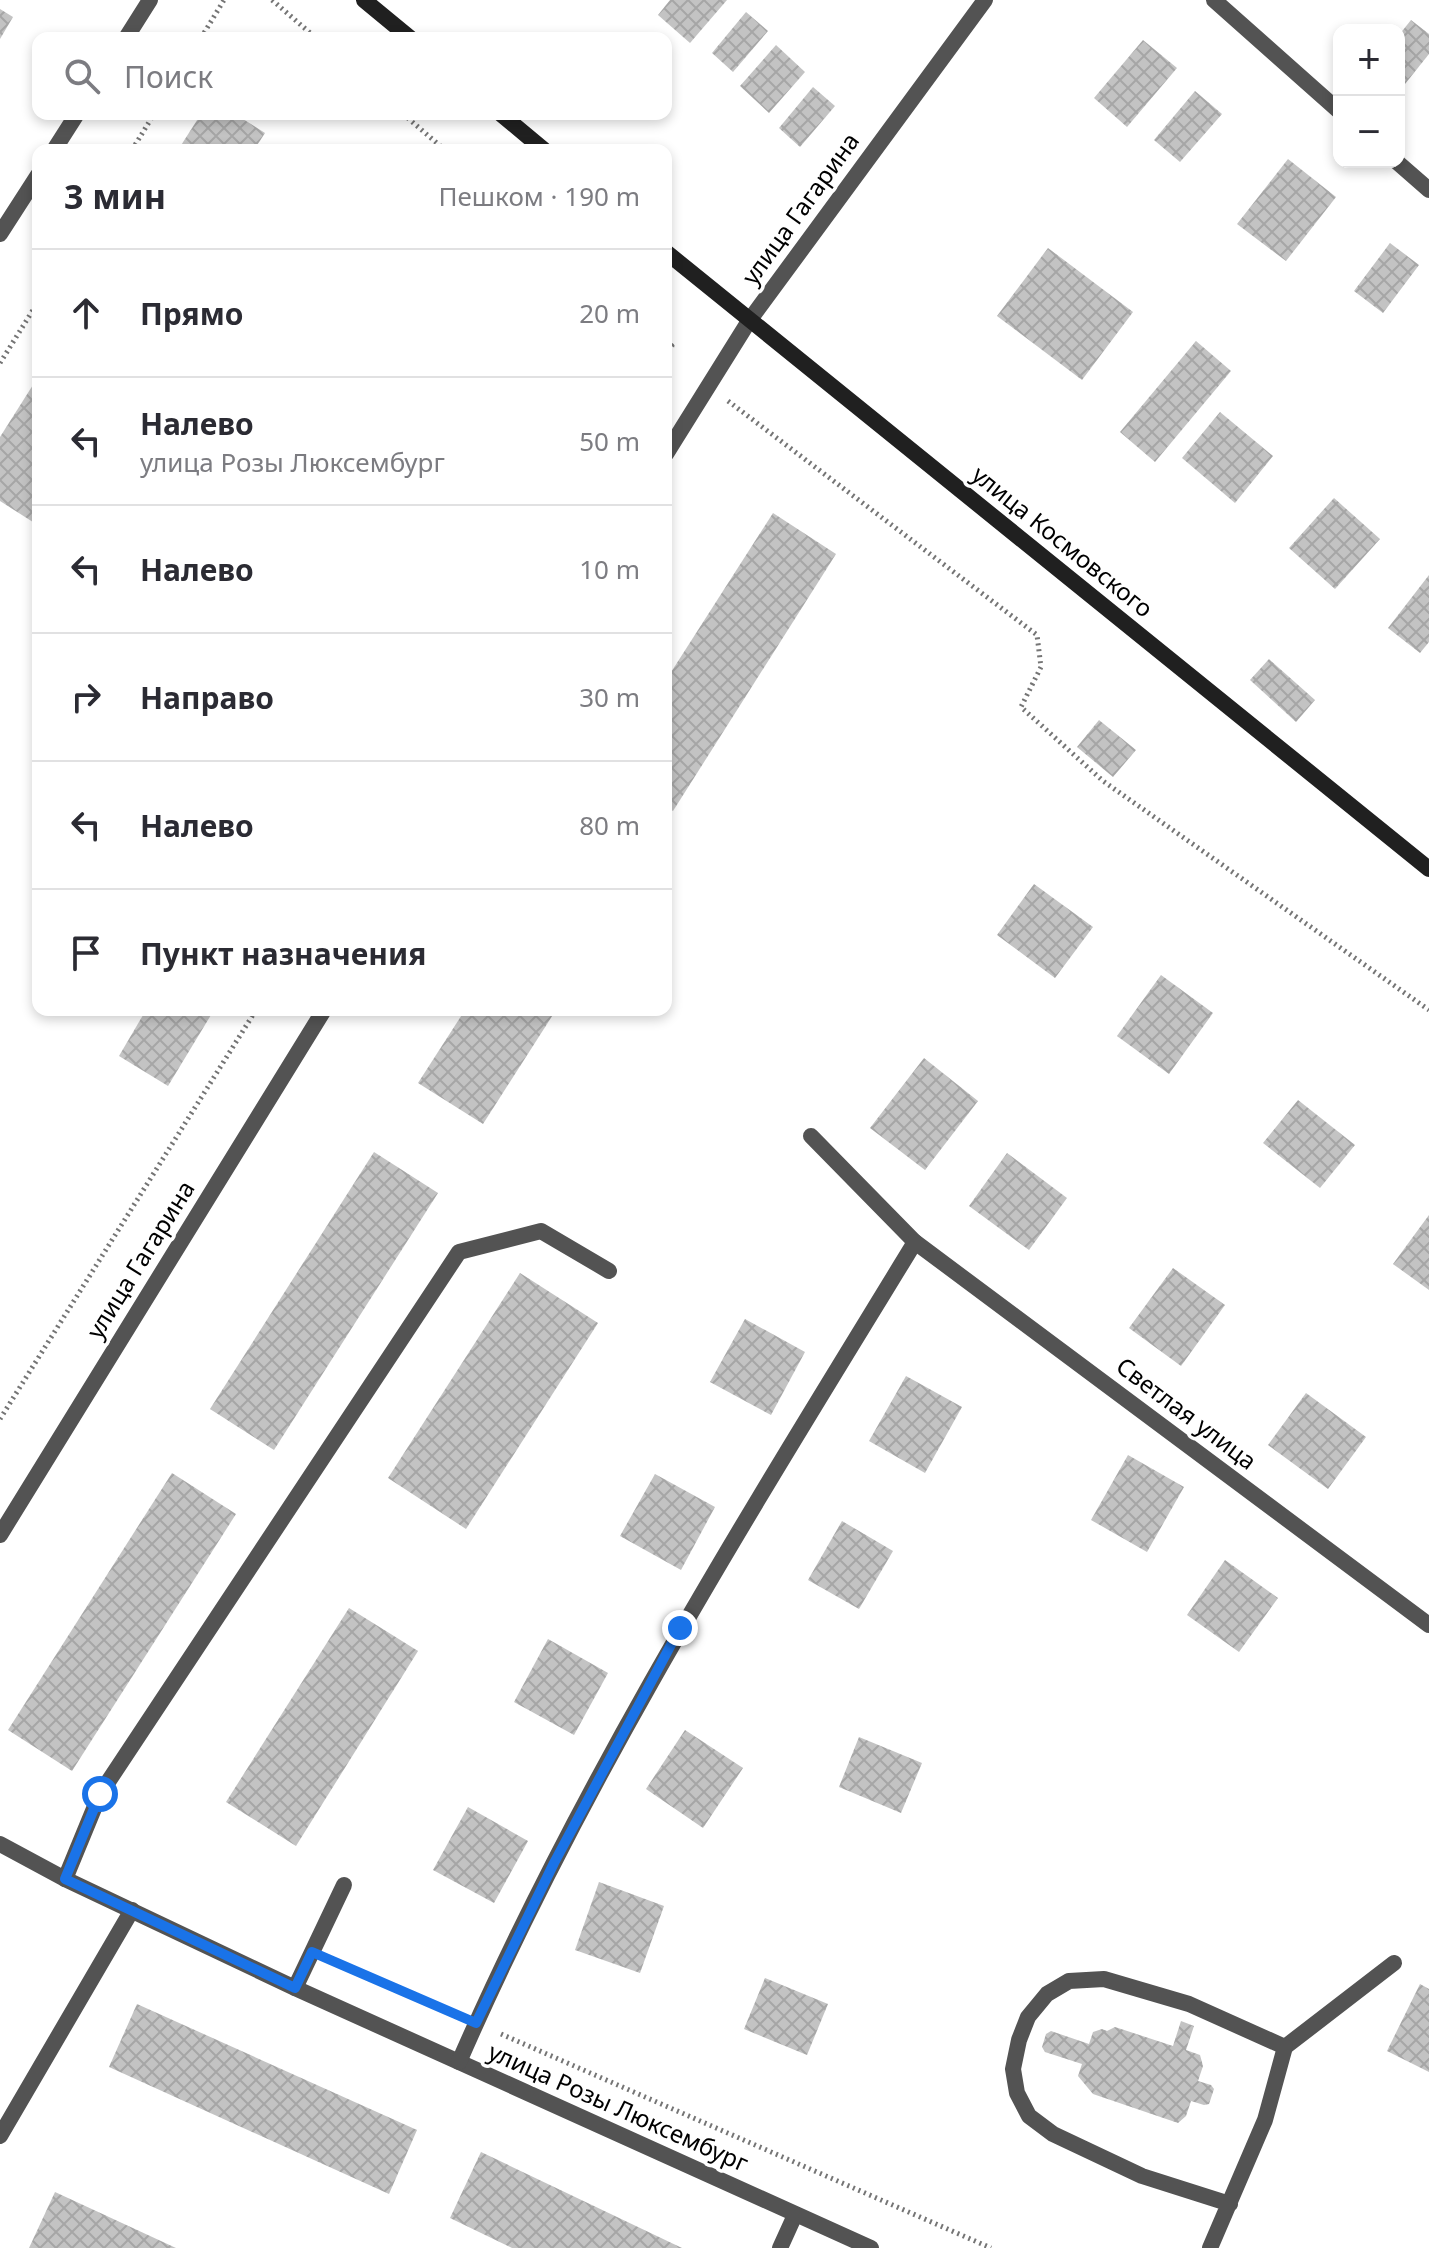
<!DOCTYPE html>
<html lang="ru">
<meta charset="utf-8">
<style>
body{margin:0;font-family:"Noto Sans",sans-serif;background:#f7f7f7;color:#2b2b33}
.controls{position:absolute;right:24px;top:24px;display:grid;overflow:hidden;border-radius:16px;box-shadow:0 4px 12px #0003}
.controls button{width:72px;height:72px;display:grid;place-items:center;padding:0;border:0;border-bottom:2px solid #e1e1e2;background:#fff;color:#2b2b33;font:40px sans-serif}
.stop{position:absolute;width:24px;height:24px;margin:-18px;border:6px solid #1a73e8;border-radius:50%;background:#fff}
.stop.end{background:#1a73e8;border-color:#fff;box-shadow:0 2px 8px #0008}
.list{margin:0;padding:0;list-style:none}
h2{display:flex;justify-content:space-between;align-items:center;height:104px;margin:0;padding:0 32px;font-size:34px}
h2 small{font-size:26px;font-weight:400;color:#7c7c81}
.list li{display:grid;grid-template-columns:52px 1fr auto;gap:24px;align-items:center;box-sizing:border-box;height:128px;padding:0 32px;border-top:2px solid #e1e1e2}
.list b{display:block;font-size:30px;white-space:nowrap}
.list p{margin:0;font-size:26px;white-space:nowrap;color:#7c7c81}
.list em{font-size:26px;font-style:normal;color:#7c7c81}
.icon{flex:none;width:44px;height:44px;fill:none;stroke:currentColor;stroke-width:2;stroke-linecap:round;stroke-linejoin:round}
.map{position:relative;flex:none;width:1429px;height:2248px;overflow:hidden}
.search{position:absolute;background:#fff;box-shadow:0 4px 12px #0003;left:32px;top:32px;width:640px;height:88px;display:flex;align-items:center;gap:20px;box-sizing:border-box;padding:0 28px;border-radius:16px;color:#7c7c81;font-size:30px}
.panel{position:absolute;background:#fff;box-shadow:0 4px 12px #0003;left:32px;top:144px;width:640px;height:872px;border-radius:16px}
.map>svg:first-child{display:block}
.building{fill:url(#building-cross-hatch)}
.lines{fill:none;stroke-linecap:round;stroke-linejoin:round}
.path{stroke:#757575;stroke-width:5;stroke-dasharray:2 4;stroke-linecap:butt}
.service{stroke:#535353;stroke-width:16}
.minor{stroke:#535353;stroke-width:16}
.tertiary{stroke:#535353;stroke-width:16}
.secondary{stroke:#202020;stroke-width:16}
.route{stroke:#1a73e8;stroke-width:10}
.labels{text-anchor:middle;stroke-width:7;stroke-linejoin:round;paint-order:stroke}
.street-label{font-size:24px;fill:#000;stroke:#fff}
</style>
<div class="map">
<svg width="1429" height="2248" viewBox="0 0 1429 2248">
<defs>
<pattern id="building-cross-hatch" width="8" height="8" patternUnits="userSpaceOnUse" patternTransform="scale(2)"><rect width="8" height="8" fill="#c3c3c3"/><path d="M0 0l8 8M0 8l8-8" fill="none" stroke="#a6a6a6"/></pattern>
</defs>
<rect width="100%" height="100%" fill="#fff"/>
<g class="building">
<path d="M670,0h57l-37,43 -32,-28z"/>
<path d="M0,9l13,8 -13,22z"/>
<path d="M746,12l22,19 -35,41 -21,-19z"/>
<path d="M1411,20l18,14v20l-28,35 -2,-2v-52z"/>
<path d="M1143,40l34,28 -50,59 -33,-29z"/>
<path d="M776,45l29,27 -36,41 -29,-27z"/>
<path d="M813,87l22,19 -35,41 -21,-19z"/>
<path d="M1195,91l27,23 -42,48 -26,-22z"/>
<path d="M201,114h34l30,19 -11,17h-76z"/>
<path d="M1288,159l48,38 -50,64 -49,-37z"/>
<path d="M1390,243l29,22 -36,48 -29,-22z"/>
<path d="M1048,248l85,64 -51,68 -85,-64z"/>
<path d="M1196,341l35,30 -76,91 -35,-30z"/>
<path d="M38,377v144l-2,3 -36,-23v-64z"/>
<path d="M1220,412l53,44 -38,47 -53,-45z"/>
<path d="M1334,498l46,41 -45,50 -46,-41z"/>
<path d="M773,513l63,41 -163,257 -7,-4v-127z"/>
<path d="M1429,575v67l-9,11 -32,-25z"/>
<path d="M1269,659l46,41 -19,22 -46,-42z"/>
<path d="M1099,720l37,30 -23,27 -36,-30z"/>
<path d="M1034,884l59,43 -38,51 -58,-43z"/>
<path d="M1161,975l52,38 -44,61 -52,-38z"/>
<path d="M146,1010h68l-46,76 -49,-30z"/>
<path d="M465,1010h91l-73,114 -65,-41z"/>
<path d="M924,1058l54,43 -53,69 -55,-42z"/>
<path d="M1298,1100l57,45 -35,43 -57,-45z"/>
<path d="M374,1152l64,41 -164,257 -64,-41z"/>
<path d="M1007,1153l60,45 -38,52 -60,-44z"/>
<path d="M1429,1215v75l-36,-26z"/>
<path d="M1173,1268l52,37 -44,61 -52,-38z"/>
<path d="M520,1273l78,50 -132,206 -78,-51z"/>
<path d="M745,1319l60,33 -34,63 -61,-33z"/>
<path d="M906,1376l56,31 -37,66 -56,-32z"/>
<path d="M1306,1393l60,44 -38,52 -60,-44z"/>
<path d="M1128,1455l56,32 -37,65 -56,-32z"/>
<path d="M172,1473l64,41 -164,257 -64,-41z"/>
<path d="M655,1474l60,33 -34,63 -61,-34z"/>
<path d="M842,1521l51,30 -34,58 -51,-29z"/>
<path d="M1225,1560l53,38 -39,54 -52,-37z"/>
<path d="M349,1608l69,43 -122,195 -70,-44z"/>
<path d="M548,1639l60,34 -34,62 -60,-33z"/>
<path d="M685,1730l58,38 -40,60 -57,-39z"/>
<path d="M859,1737l63,26 -21,50 -62,-26z"/>
<path d="M468,1807l60,34 -34,62 -61,-33z"/>
<path d="M599,1882l65,24 -24,67 -65,-23z"/>
<path d="M765,1978l63,26 -21,51 -63,-26z"/>
<path d="M1420,1984l9,5v83l-42,-21z"/>
<path d="M137,2004l280,126 -28,64 -280,-127z"/>
<path d="M1181,2021l13,5 -8,24 14,5 3,11 -5,15 13,4 3,4 -5,15 -5,1 -13,-4 -5,15 -8,7 -85,-29 -15,-18 4,-12 -37,-12 -3,-5 4,-13 5,-3 38,13 4,-12 9,-3 5,2 8,-4 58,19z"/>
<path d="M481,2152l201,96h-170l-62,-30z"/>
<path d="M55,2192l121,56h-147z"/>
</g>
<g class="lines">
<g class="path">
<path d="M272,0l44,38"/>
<path d="M201,38l23,-38"/>
<path d="M403,114l42,36"/>
<path d="M132,150l22,-36"/>
<path d="M666,341l6,5 -6,9"/>
<path d="M0,363l38,-61"/>
<path d="M728,401l309,234 4,32 -20,40 82,74 326,229"/>
<path d="M0,1419l256,-409"/>
<path d="M336,1962l119,52"/>
<path d="M501,2034l490,214"/>
</g>
<g class="service">
<path d="M811,1136l104,106"/>
<path d="M65,1879l35,-85 359,-542 82,-21 68,40"/>
<path d="M295,1988l49,-103"/>
<path d="M1285,2047l109,-84"/>
<path d="M0,2136l132,-226"/>
<path d="M780,2248l15,-33"/>
<path d="M1210,2248l55,-128 20,-73 -96,-43 -85,-25 -35,2 -22,13 -19,23 -9,23 -6,29 4,24 12,23 24,18 89,42 88,28"/>
</g>
<g class="minor">
<path d="M1214,0l125,111"/>
<path d="M126,38l24,-38"/>
<path d="M54,150l23,-36"/>
<path d="M1397,162l32,28"/>
<path d="M0,234l38,-59"/>
<path d="M749,321l236,-321"/>
<path d="M0,1844l65,35 230,109 576,260"/>
<path d="M459,2062c125,-287 293,-553 456,-820l514,383"/>
</g>
<g class="tertiary">
<path d="M666,454l83,-133"/>
<path d="M0,1535l324,-525"/>
</g>
<g class="secondary">
<path d="M364,0l46,38"/>
<path d="M501,114l43,36"/>
<path d="M666,252l763,617"/>
</g>
</g>
<g class="lines">
<path class="route" d="M100,1794l-35,85 230,109 17,-36 164,71 78,-160 126,-235"/>
</g>
<g class="labels">
<g class="street-label">
<text transform="translate(801 209) rotate(-54)" y="8">улица Гагарина</text>
<text transform="translate(1062 542) rotate(39)" y="8">улица Космовского</text>
<text transform="translate(141 1260) rotate(-58)" y="8">улица Гагарина</text>
<text transform="translate(1186 1414) rotate(37)" y="8">Светлая улица</text>
<text transform="translate(618 2108) rotate(24)" y="8">улица Розы Люксембург</text>
</g>
</g>
</svg>
<div class="controls">
<button>+</button>
<button>−</button>
</div>
<div class="stop" style="left:100px;top:1794px"></div>
<div class="stop end" style="left:680px;top:1628px"></div>
<div class="search"><svg class="icon" aria-label="search" viewBox="0 0 24 24"><circle cx="10" cy="10" r="6"/><path d="M15 15l6 6"/></svg>Поиск</div>
<section class="panel">
<h2>3 мин<small>Пешком · 190 m</small></h2>
<ul class="list">
<li><svg class="icon" aria-label="ahead" viewBox="0 0 24 24"><path d="M12 20V5M6 11l6-6 6 6"/></svg><div><b>Прямо</b></div><em>20 m</em></li>
<li><svg class="icon" aria-label="left" viewBox="0 0 24 24"><path d="M17 20v-9H6M10 6l-5 5 5 5"/></svg><div><b>Налево</b><p>улица Розы Люксембург</p></div><em>50 m</em></li>
<li><svg class="icon" aria-label="left" viewBox="0 0 24 24"><path d="M17 20v-9H6M10 6l-5 5 5 5"/></svg><div><b>Налево</b></div><em>10 m</em></li>
<li><svg class="icon" aria-label="right" viewBox="0 0 24 24"><path d="M7 20v-9h11M14 6l5 5-5 5"/></svg><div><b>Направо</b></div><em>30 m</em></li>
<li><svg class="icon" aria-label="left" viewBox="0 0 24 24"><path d="M17 20v-9H6M10 6l-5 5 5 5"/></svg><div><b>Налево</b></div><em>80 m</em></li>
<li><svg class="icon" aria-label="arrive" viewBox="0 0 24 24"><path d="M6 21V4h12l-3 4 3 4H6"/></svg><div><b>Пункт назначения</b></div></li>
</ul>
</section>
</div>
